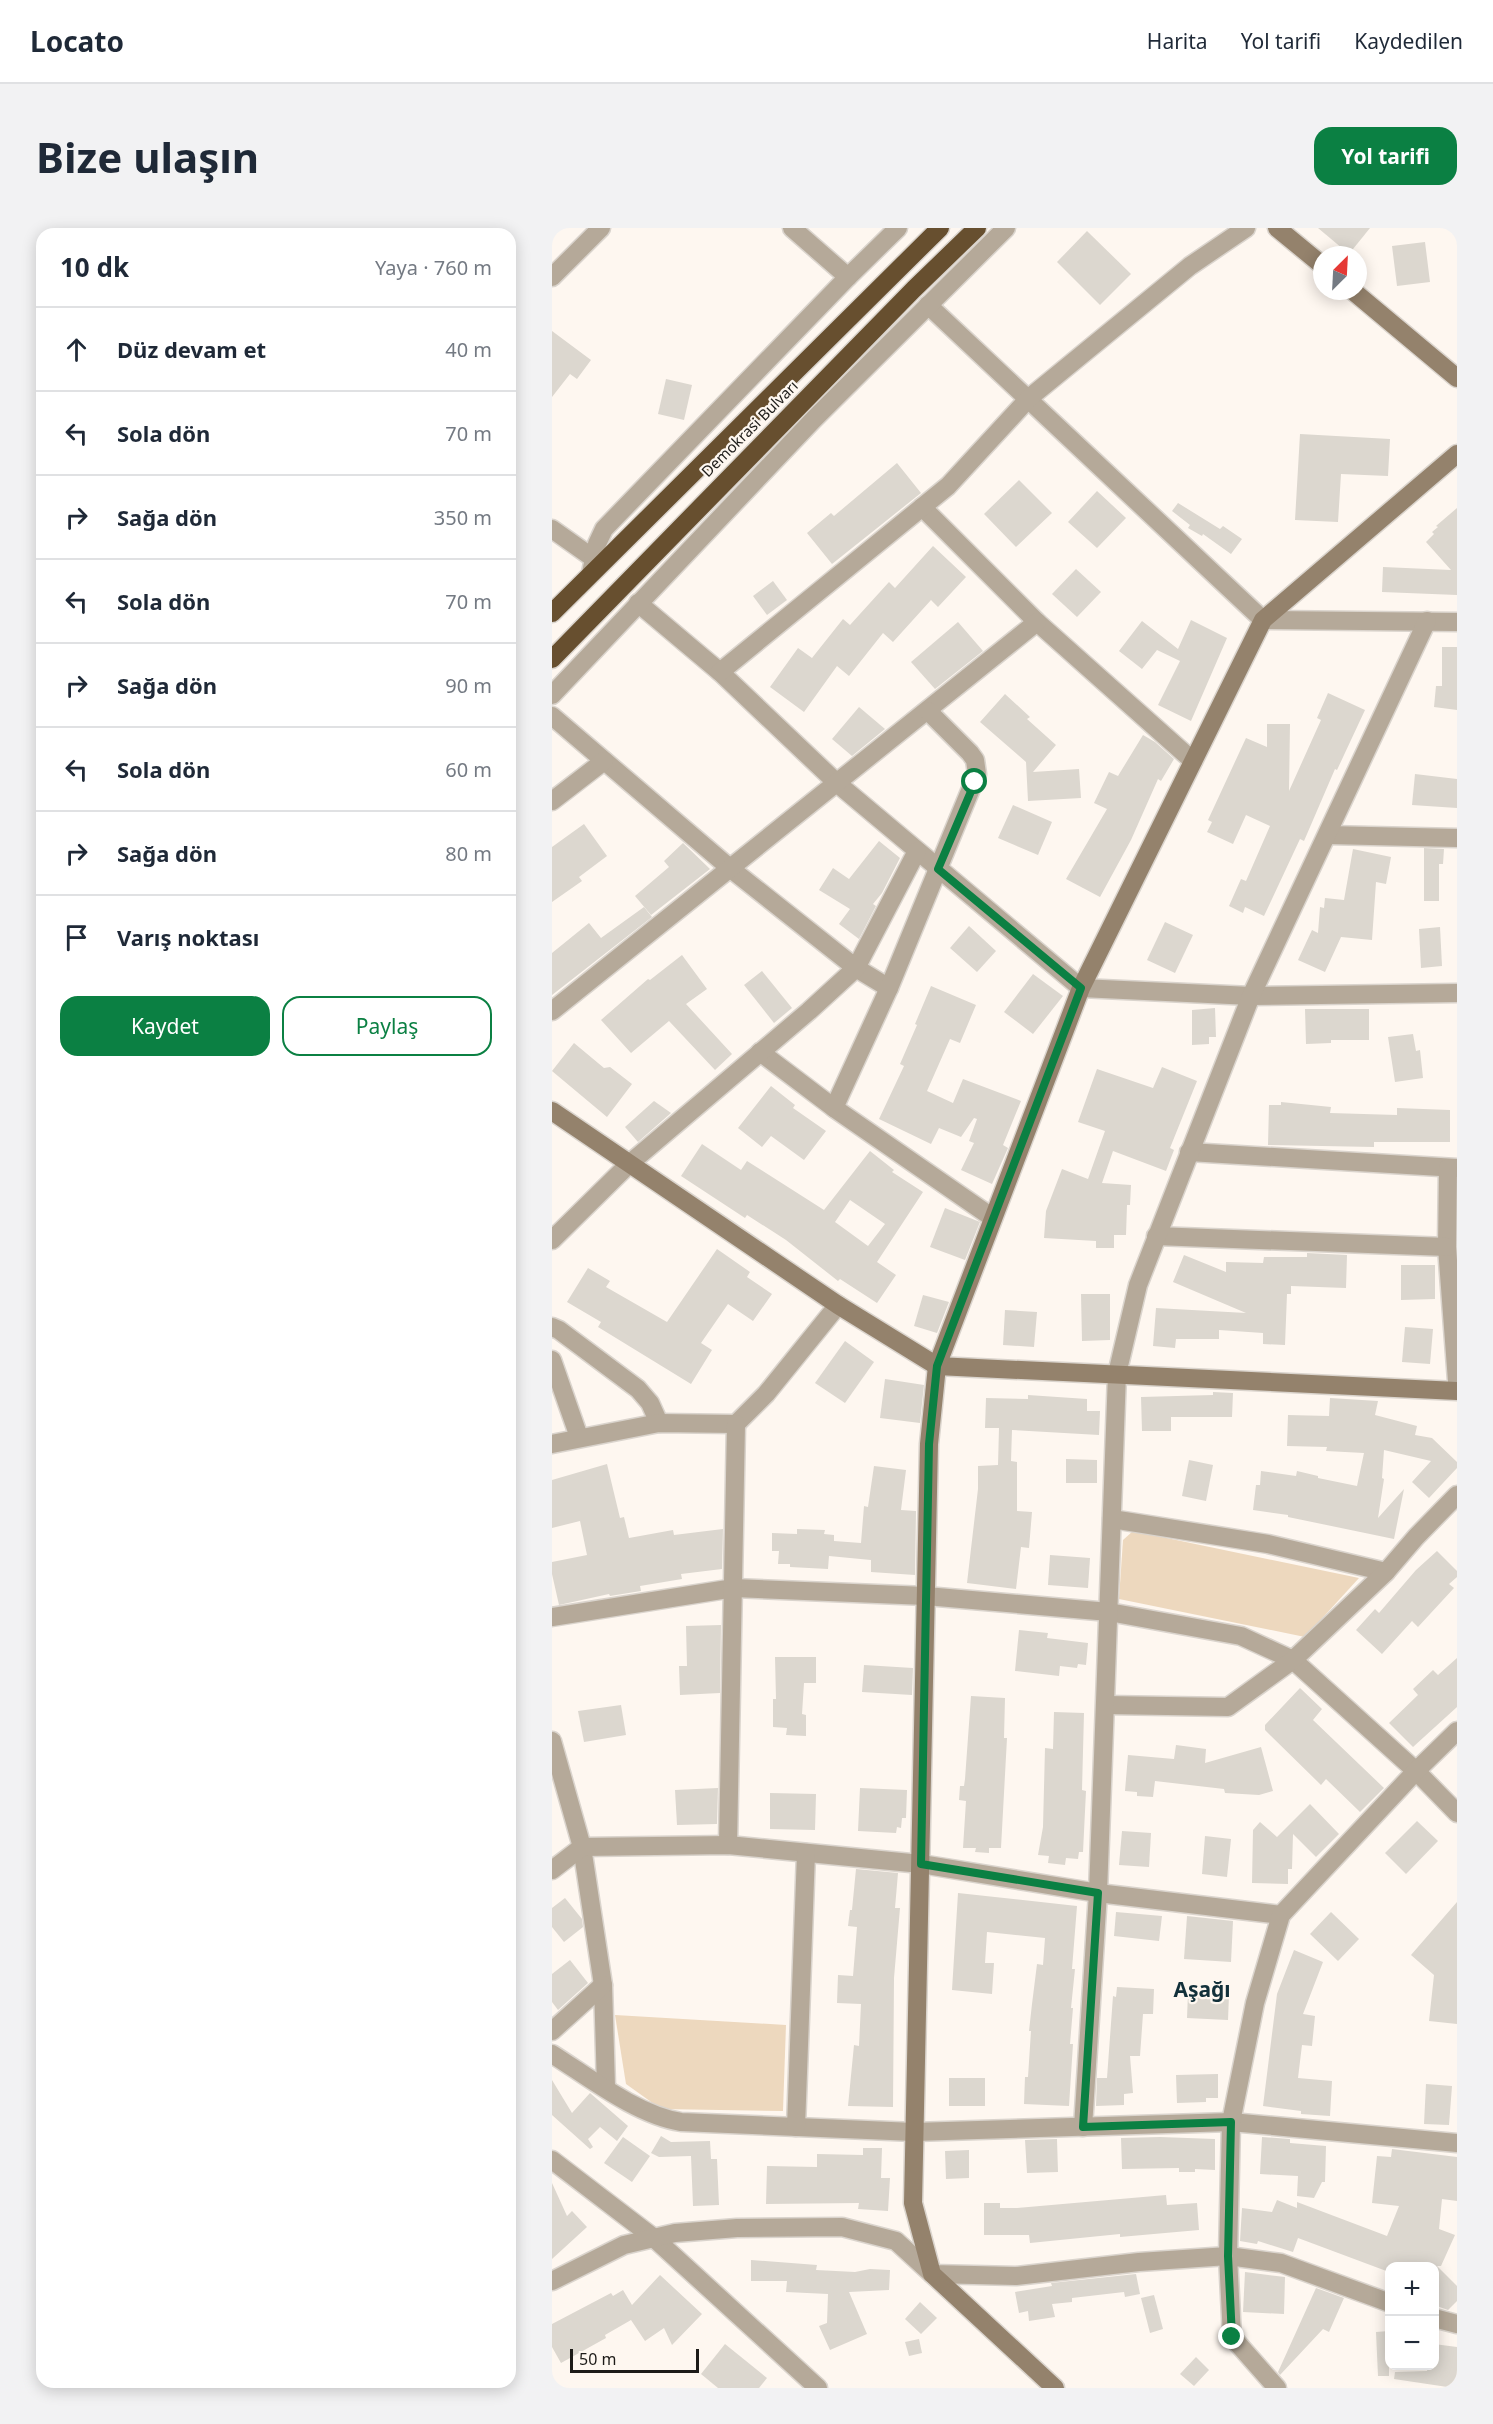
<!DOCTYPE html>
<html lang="tr">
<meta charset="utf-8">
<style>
body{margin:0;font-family:"Noto Sans",sans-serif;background:#f2f2f3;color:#1f2937}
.controls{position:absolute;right:18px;bottom:18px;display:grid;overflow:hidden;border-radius:12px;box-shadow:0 3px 15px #0003}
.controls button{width:54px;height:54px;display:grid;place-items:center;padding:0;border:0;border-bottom:2px solid #e0e1e3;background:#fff;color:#1f2937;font:30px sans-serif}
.compass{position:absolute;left:761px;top:18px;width:54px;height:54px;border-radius:50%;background:#fff;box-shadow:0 3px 15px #0003;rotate:24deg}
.scale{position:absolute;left:18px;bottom:15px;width:129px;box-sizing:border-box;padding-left:6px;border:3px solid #1d1b18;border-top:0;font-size:16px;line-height:21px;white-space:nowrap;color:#1d1b18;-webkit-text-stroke:4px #fef7f0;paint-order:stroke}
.stop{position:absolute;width:18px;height:18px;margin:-14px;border:4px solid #0b8043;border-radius:50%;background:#fff}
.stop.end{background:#0b8043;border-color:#fff;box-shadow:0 2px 6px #0008}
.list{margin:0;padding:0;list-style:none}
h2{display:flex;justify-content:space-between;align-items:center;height:78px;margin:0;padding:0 24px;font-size:26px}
h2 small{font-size:20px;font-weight:400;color:#747a83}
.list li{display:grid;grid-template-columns:39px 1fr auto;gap:18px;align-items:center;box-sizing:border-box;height:84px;padding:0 24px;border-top:2px solid #e0e1e3}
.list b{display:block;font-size:22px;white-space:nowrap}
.list em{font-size:20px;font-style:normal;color:#747a83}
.actions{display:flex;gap:12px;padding:18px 24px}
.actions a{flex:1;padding:14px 0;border:2px solid #0b8043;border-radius:18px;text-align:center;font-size:21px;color:#0b8043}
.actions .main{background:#0b8043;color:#fff}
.icon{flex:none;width:33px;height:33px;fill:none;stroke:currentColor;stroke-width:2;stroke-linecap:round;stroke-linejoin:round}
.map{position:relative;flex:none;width:905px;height:2160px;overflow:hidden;border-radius:18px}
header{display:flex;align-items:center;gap:36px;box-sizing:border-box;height:84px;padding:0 30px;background:#fff;border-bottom:2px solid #e0e1e3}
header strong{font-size:28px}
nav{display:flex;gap:33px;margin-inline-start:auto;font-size:21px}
.intro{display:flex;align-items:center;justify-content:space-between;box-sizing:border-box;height:144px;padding:0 36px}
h1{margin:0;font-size:42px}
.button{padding:15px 27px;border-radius:18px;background:#0b8043;color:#fff;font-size:21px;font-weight:700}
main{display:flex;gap:36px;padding:0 36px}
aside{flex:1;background:#fff;border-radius:18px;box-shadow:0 3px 15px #0003}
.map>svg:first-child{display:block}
.green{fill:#edd8be}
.building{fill:#dcd7cf;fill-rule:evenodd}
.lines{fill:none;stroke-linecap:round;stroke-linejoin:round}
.street-casing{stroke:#dad4cd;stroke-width:21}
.secondary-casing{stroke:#dad4cd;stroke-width:21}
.highway-casing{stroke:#dad4cd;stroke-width:21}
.street{stroke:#b5a999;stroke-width:18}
.secondary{stroke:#94826c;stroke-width:18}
.highway{stroke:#674f2f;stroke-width:18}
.route{stroke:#0b8043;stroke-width:8}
.labels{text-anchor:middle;stroke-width:4.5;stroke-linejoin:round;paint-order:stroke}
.street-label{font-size:15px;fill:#1d1b18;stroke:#fef7f0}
.district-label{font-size:21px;font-weight:bold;fill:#12303a;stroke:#fef7f0}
</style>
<header>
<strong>Locato</strong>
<nav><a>Harita</a><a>Yol tarifi</a><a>Kaydedilen</a></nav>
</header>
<div class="intro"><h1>Bize ulaşın</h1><a class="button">Yol tarifi</a></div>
<main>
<aside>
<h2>10 dk<small>Yaya · 760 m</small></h2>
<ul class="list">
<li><svg class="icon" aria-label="ahead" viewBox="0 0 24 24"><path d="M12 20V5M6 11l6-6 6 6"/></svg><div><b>Düz devam et</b></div><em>40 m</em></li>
<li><svg class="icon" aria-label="left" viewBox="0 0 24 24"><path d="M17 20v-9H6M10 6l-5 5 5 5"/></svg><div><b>Sola dön</b></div><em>70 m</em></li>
<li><svg class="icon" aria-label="right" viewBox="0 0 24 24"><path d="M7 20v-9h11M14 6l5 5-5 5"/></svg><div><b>Sağa dön</b></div><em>350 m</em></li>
<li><svg class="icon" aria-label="left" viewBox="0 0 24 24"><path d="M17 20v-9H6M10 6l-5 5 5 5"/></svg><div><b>Sola dön</b></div><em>70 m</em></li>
<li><svg class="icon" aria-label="right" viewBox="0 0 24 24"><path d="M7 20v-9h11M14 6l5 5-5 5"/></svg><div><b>Sağa dön</b></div><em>90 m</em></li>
<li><svg class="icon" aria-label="left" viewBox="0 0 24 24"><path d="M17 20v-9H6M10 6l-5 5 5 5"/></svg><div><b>Sola dön</b></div><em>60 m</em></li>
<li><svg class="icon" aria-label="right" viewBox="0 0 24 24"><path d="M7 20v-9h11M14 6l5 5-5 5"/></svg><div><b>Sağa dön</b></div><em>80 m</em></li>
<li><svg class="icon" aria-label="arrive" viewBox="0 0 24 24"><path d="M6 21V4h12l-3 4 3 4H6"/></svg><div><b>Varış noktası</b></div></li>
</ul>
<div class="actions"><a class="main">Kaydet</a><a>Paylaş</a></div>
</aside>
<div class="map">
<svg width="905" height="2160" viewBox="0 0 905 2160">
<rect width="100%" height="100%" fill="#fef7f0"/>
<g class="green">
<path d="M581,1303l226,47 -54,59 -186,-38 4,-59z"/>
<path d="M63,1787l171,10 -3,86 -122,-2 -35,-25z"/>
</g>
<g class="building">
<path d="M766,0h52l-21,26z"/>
<path d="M535,3l44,43 -31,31 -43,-43z"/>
<path d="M873,14l5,40 -33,4 -5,-40z"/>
<path d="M0,103l39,29 -14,19 -7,-5 -18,23z"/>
<path d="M114,151l26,6 -8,35 -26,-6z"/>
<path d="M748,206l90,5 -2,37 -47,-2 -3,48 -43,-2z"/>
<path d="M345,235l24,30 -89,71 -25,-31 24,-20 3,3z"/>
<path d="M467,252l33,33 -36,34 -32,-33z"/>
<path d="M545,263l29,27 -29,30 -29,-26z"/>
<path d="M626,275l42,26 3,-3 19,13 -11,15 -28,-20 -1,2 -14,-8 2,-3 -18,-14z"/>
<path d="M905,280v87l-75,-3 1,-25 68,3 -25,-28 8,-8 -2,-2 6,-5 -2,-1z"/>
<path d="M381,318l33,31 -28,30 -7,-7 -38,42 -10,-9 -34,43 -12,-10 -33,46 -34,-25 28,-39 14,10 31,-39 7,6 39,-43 6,6z"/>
<path d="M524,341l25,23 -24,25 -25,-23z"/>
<path d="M221,353l14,19 -20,15 -14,-19z"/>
<path d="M639,392l36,18 -36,83 -33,-16 22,-44 -23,-11 -15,19 -23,-18 23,-30 36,28z"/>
<path d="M406,394l25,29 -48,38 -24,-27z"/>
<path d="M890,419h15v63l-23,-3 2,-21h6z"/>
<path d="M776,465l37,17 -28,60 -2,-1 -31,72 -4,-2 -36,77 -19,-9 -2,6 -14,-7 12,-27 5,2 24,-55 -24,-11 -13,29 -26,-12 5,-10 -4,-2 38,-82 21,9v-23h23l-1,67 32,-71 -4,-2z"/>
<path d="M453,466l25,23 -3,2 29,26 -23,27 46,-3 2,29 -53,3 -2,-39 -46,-40z"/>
<path d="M307,479l26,22 -33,27 -20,-17z"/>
<path d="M591,507l12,7 19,17 -13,22 -3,-2 -27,61 -31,57 -34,-18 41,-70 -13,-6 15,-31 9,4z"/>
<path d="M863,546l42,5v29l-45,-3z"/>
<path d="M461,577l39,17 -14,33 -40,-17z"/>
<path d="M32,596l23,32 -28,21 3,4 -30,21v-55z"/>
<path d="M327,613l21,17 -18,35 -9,11 3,2 -17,33 -20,-15 11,-15 -31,-19 14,-22 16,11z"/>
<path d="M131,615l27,26 -59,46 -16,-19 34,-29 -5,-6z"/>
<path d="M872,620l20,1 -1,15h-4v37h-15z"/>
<path d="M801,621l38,8 -5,27 -10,-2 -4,58 -31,-3 -16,35 -27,-12 14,-30 6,3 2,-26 4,1 1,-10 19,2z"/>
<path d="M92,679l8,10 -100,78v-42l37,-30 12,15z"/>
<path d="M613,694l28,13 -18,38 -28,-13z"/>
<path d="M417,698l27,25 -19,21 -27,-24z"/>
<path d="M888,699l2,39 -21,2 -2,-39z"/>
<path d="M130,727l25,34 -21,15 46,50 -17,16 -46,-49 -38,32 -30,-33 47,-41 2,1z"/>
<path d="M210,743l30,37 -18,15 -30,-38z"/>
<path d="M481,746l30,22 -30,38 -29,-22z"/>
<path d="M379,758l45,19 -16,38 -10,-4 -23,52 26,12 10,-24 58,22 -18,44 5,3 -16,36 -31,-14 13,-27 -5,-2 8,-22 -3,-1 -13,19 -22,-9 -8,16 -52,-25 25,-53 -4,-2 17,-39 -2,-1z"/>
<path d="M663,780l1,29h-7v7l-17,1v-35z"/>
<path d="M753,781h64v31h-38v3l-25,1z"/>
<path d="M861,806l3,17 4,-1 3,28 -28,4 -7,-45z"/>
<path d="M22,815l30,25 6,-1 22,17 -25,33 -55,-46z"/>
<path d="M610,839l35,14 -27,67 4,2 -8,21 -53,-20 -11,32 29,2 -1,20h-3l-1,30h-12v13h-18v-7l-52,-3 2,-27 16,-42 26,10 17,-48 -27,-9 19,-53 56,19z"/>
<path d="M219,858l24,19 -2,3 33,23 -22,29 -33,-24 -9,11 -24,-19z"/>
<path d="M102,873l17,12 -33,29 -13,-15z"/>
<path d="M729,874l50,5 -1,6 67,2v-7l53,2v32h-76v5l-106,-2 1,-40h12z"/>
<path d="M150,916l39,26 6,-9 77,49 46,-59 24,19 -2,2 31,20 -46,70 19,13 -19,28 -37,-24 -2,2 -52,-41 -39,-25 -2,3 -64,-42zM298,972l35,24 -17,22 -33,-24z"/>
<path d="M393,980l35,14 -15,38 -35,-13z"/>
<path d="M165,1021l33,23 -3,5 25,17 -19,27 -25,-17 -27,39 11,7 -21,34 -93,-57 3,-5 -34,-20 21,-34 22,13 -4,6 61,35z"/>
<path d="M755,1025l40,2 -1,33 -55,-2v8h-4l-2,51 -22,-1v-11l-44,-3v9h-43l-1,9 -22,-2 3,-38 90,5 -73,-31 11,-27 42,17v-10l37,1 1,-6h43z"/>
<path d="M849,1037h34v34l-34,1z"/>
<path d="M529,1066h29v46l-28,1z"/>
<path d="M371,1067l26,7 -12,31 -23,-7z"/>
<path d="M453,1082l32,2 -3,35 -31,-2z"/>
<path d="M853,1099l28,2 -3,35 -28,-2z"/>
<path d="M293,1113l29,21 -29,41 -30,-20z"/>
<path d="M333,1151l39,6 -4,38 -40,-5z"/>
<path d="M661,1164l20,1 -1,24h-61v14h-29l-1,-34 72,-2z"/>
<path d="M476,1167l59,4v12h13l-1,24 -87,-5 -1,31 6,1v49l15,1 -3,36 -8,-1 -5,42 -49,-6 11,-94v-23l20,-1 1,-37h-14l1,-30 42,1z"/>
<path d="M778,1170l48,3 -3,14 42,11 -2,9 17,3 25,24v6l-28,30 -17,-16 19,-21 -47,-11 -2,28 2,1 -6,39 26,-29 -10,50 -106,-22v-2l-35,-5 3,-25h4l1,-14 35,5 1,-5 21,5v2l39,8 7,-33 -38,-2 1,-4 -40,-1 1,-31 41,1z"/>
<path d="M514,1231l31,1v23h-31z"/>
<path d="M637,1232l24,5 -7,36 -24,-5z"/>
<path d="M55,1236l13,54 4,-1 5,21 44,-8 1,5 49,-6 -1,40 -41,5 1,5 -42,7 1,5 -31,5 -1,-2 -50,11 -7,-31v-12l35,-7 -7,-34 -28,7v-48z"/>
<path d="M322,1238l32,4 -5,40 15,1 -1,64 -44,-3v-12l-42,-4 -1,13 -38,-2v-3h-12l1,-13h-7v-18l25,1v-5l28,1 -1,4 10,1v6l27,2 3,-37 4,1z"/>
<path d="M885,1323l20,20v6l-8,7 5,4 -36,39 -6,-6 -30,33 -26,-24 19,-21 4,4 37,-43z"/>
<path d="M498,1327l40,3 -2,30 -40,-3z"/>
<path d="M169,1397l-1,68 -40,2 -1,-29h8l-1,-40z"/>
<path d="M467,1402l29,3 -1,5 41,5 -2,22 -8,-1 -1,4 -17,-2 -1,10 -44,-5z"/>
<path d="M223,1429h41v26h-12l-2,31 4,1v21l-20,-1 1,-7 -14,-1v-28h3z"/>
<path d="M905,1430v49l-44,40 -24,-24 29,-28 -5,-6 20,-19 5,5z"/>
<path d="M312,1437l49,3 -1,27 -50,-3z"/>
<path d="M748,1460l22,21 -9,11 71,68 -24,24 -34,-33 -5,6 -56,-55v-5z"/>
<path d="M419,1468l34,2 -1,40h3l-6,110h-12v5l-14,-1 1,-4h-13l3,-47 -7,-1 1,-14h4l1,-7z"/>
<path d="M69,1477l5,30 -42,7 -6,-31z"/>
<path d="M502,1484l30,1 -2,77 4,1 -3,61h-4l-1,7 -12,-1 -1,7 -17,-2 1,-7 -11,-1 5,-28 2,-79 8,1z"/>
<path d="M624,1517l30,4 -1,14 56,-16 12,44 -14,4 -34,-2 -1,-4 -69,-8 -2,16 -16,-1v-4l-12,-1 3,-36 46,4z"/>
<path d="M166,1560l-1,36 -40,1 -2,-35z"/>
<path d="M308,1560l47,2 -1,28h-4l-1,10 -4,-1 -1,6 -38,-2z"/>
<path d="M218,1565l46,1 -1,36 -45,-1z"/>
<path d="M758,1576l29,30 -23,23 -23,-23 -1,35h-4v15l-36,-1 1,-53 7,-8 17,15z"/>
<path d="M865,1593l21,20 -32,33 -21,-21z"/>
<path d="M570,1603l29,2 -2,34 -30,-2z"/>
<path d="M653,1608l26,3 -4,38 -25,-3z"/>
<path d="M304,1641l42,4 -3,35h5l-6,70 -1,129 -45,-1 6,-61 5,1 2,-42 -24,-1 1,-28 15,1 4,-49 -9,-1 2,-16h2z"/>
<path d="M406,1665l119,13 -5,63h3l-4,39h2l-3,36h3l-4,62 -45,-2 1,-27h3l3,-46h-2l3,-27 5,-40 6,1 2,-27 -58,-6 -2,31h9l-2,31 -40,-4z"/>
<path d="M13,1670l17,21 1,8 -19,15 -12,-15v-19z"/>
<path d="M905,1674v122l-28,-3 5,-46 -23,-20z"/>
<path d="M564,1684l46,4 -3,25 -45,-5z"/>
<path d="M779,1684l28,27 -21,22 -28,-27z"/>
<path d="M635,1688l46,5 -2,41 -47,-3z"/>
<path d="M742,1722l29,12 -20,52 12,2 -3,30 -10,-1 -4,33 34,3 -2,35 -29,-2v-3l-38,-5 14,-112z"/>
<path d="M18,1732l18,23 -30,27 -6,-8v-28z"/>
<path d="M565,1759l37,2 -1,25h-10l-3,42h-10l3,37 -9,1v11l-28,1 1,-28h10l6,-82 3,1z"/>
<path d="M636,1765l41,2 -1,25 -41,-2z"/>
<path d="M666,1846v24h-12v4l-29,1 -1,-28z"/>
<rect x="397" y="1850" width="36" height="28"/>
<path d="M0,1852l20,33 18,-20 38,33 -11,15 -17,-14 -12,12 5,8 -3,2 -38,-34z"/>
<path d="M874,1856l26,2 -3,39 -25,-1z"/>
<path d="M109,1908l10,6 39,-1 1,18h6l2,46 -26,1 -2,-50 -32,1 -8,-4z"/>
<path d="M71,1909l27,19 -18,26 -28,-19z"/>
<path d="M608,1909l55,2v31l-20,-1v3h-16v-4l-57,1 -1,-31z"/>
<path d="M710,1909l28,2v4l36,3 -1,36h-3l-8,16 -17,-2 1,-20 -38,-2z"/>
<path d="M505,1911l1,33 -31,1 -2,-33z"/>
<path d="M311,1920h19l-1,30h9l-2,33 -30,-2 1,-6 -93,1 1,-38 50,1v-13l46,1z"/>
<path d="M840,1921l65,8v44l-15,-2 -3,30 16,6 -14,31h-4l20,20v15l-9,9 -14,-5v-39h-45v6l-91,-34 -5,14 -35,-11 -1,3 -17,-3 2,-33 30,4 5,-12 20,8v-6l90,34 12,-30 -27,-3 5,-47 14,1z"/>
<path d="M417,1922v28l-23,1 -1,-28z"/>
<path d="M0,1955l15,33 5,-5 15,16 -35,32z"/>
<path d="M614,1967l1,10 30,-2 2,27 -79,7v-3l-90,9 -1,-8h-45v-32h16v5h17z"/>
<path d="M199,2032l66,5 -1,5 39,2 15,-3 20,1 -1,20 -40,2 18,42 -37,16 -11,-24 8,-3 1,-29 -42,-2 1,-11h-36z"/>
<path d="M693,2044l40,5 -1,37 -41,-2z"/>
<path d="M584,2046l4,20 -15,3 -1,-5 -52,6v4l-20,2 3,13 -26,4 -1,-10 -9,2 -4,-21 37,-6 -1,-3z"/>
<path d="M108,2047l42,39 -30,31 -8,-17 -19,13 -14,-21 -26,15 1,3 -45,25 -9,-16v-23l59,-31 2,3 10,-6 9,15z"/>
<path d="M764,2060l28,10 -15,34 -6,-3 -43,46 -2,-3z"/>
<path d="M602,2067l9,34 -13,4 -9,-35z"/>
<path d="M368,2074l17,16 -16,16 -16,-15z"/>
<path d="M837,2103v45h-11l-2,-44z"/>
<path d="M367,2111l3,14 -13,3 -4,-14z"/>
<path d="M173,2116l42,34 -8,10h-41l-17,-14z"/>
<path d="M882,2116l23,3v35h-2l-1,6 -60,-9 1,-7 32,-1 1,-5h6z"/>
<path d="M644,2129l13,13 -15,16 -14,-12z"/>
</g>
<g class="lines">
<defs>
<g id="street">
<path d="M240,0l56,49"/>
<path d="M0,49l49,-49"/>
<path d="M376,77l335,315 194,2"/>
<path d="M370,279l115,115 156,139"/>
<path d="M0,301l41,29"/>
<path d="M39,345l6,-29 7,-15 244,-252 50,-49"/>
<path d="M86,375l82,69 118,112 243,204 170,8 206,-3"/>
<path d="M168,444l228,-186 81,-88 161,-132 56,-38"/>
<path d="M0,467l262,-276 192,-191"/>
<path d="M0,488l179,153 125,99 33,20"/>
<path d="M0,573l52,-40"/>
<path d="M776,607l129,3"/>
<path d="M0,783l485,-389"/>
<path d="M208,824l74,56 159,110"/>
<path d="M282,880l55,-120 88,-214 -2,-14 -5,-7 -42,-42"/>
<path d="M637,924l268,16"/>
<path d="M896,940l-1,79 10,134"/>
<path d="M604,1008l291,11"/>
<path d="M0,1012l77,-76 180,-153 47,-43 61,-117"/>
<path d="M0,1099l7,3 79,59 12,14 9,20"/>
<path d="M0,1132l27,77"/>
<path d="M0,1216l107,-21 77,1 30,-30 72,-89"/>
<path d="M560,1291l156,25 118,28"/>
<path d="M0,1389l182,-29 192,8 183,16 132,24 52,24 123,111 41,42"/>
<path d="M554,1477l122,2 65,-47 93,-88 30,-35 41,-42"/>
<path d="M0,1513l30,106 21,138 3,102"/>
<path d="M176,1617l8,-421"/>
<path d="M0,1642l30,-23 146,-2 193,19 177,29 183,22"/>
<path d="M0,1803l51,-46"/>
<path d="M0,1826c38,24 85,61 129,68l233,10 317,-10 226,21"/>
<path d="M244,1899l10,-274"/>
<path d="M531,1899l15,-234 19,-519 21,-89 113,-289 176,-375"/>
<path d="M0,1932l102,78 164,150"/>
<path d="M0,2053l72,-36 51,-12 62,-5 105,-1 54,14 36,33 84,2 123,-14 89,-6 53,7 109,40"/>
<path d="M882,2090l23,6"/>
<path d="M725,2160l-45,-51 -4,-81 3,-134 24,-119 26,-88 135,-144 41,-40"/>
</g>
<g id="secondary">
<path d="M725,0l45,37"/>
<path d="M801,63l104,87"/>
<path d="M0,883l286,194 99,61 520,25"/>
<path d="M503,2160l-123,-114 -19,-71 16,-759 8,-78 144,-378 182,-368 194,-166"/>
</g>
<g id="highway">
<path d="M0,385l388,-385"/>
<path d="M0,431l362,-370 63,-61"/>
</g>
</defs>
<use href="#street" class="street-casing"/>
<use href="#secondary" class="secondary-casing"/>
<use href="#highway" class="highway-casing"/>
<use href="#street" class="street"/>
<use href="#secondary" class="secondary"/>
<use href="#highway" class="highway"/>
</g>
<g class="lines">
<path class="route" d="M423,554l-37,87 143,119 -144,378 -8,78 -8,420 177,29 -15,234 148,-5 -3,134 4,81"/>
</g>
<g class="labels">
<g class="street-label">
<text transform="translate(198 201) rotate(-45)" y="5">Demokrasi Bulvarı</text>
</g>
<g class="district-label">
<text x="650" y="1769">Aşağı</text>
</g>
</g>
</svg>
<div class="controls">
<button>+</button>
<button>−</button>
</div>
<svg class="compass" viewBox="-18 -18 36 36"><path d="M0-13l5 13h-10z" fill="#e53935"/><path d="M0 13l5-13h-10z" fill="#747a83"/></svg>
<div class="scale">50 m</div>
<div class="stop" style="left:423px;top:554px"></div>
<div class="stop end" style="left:680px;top:2109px"></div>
</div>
</main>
